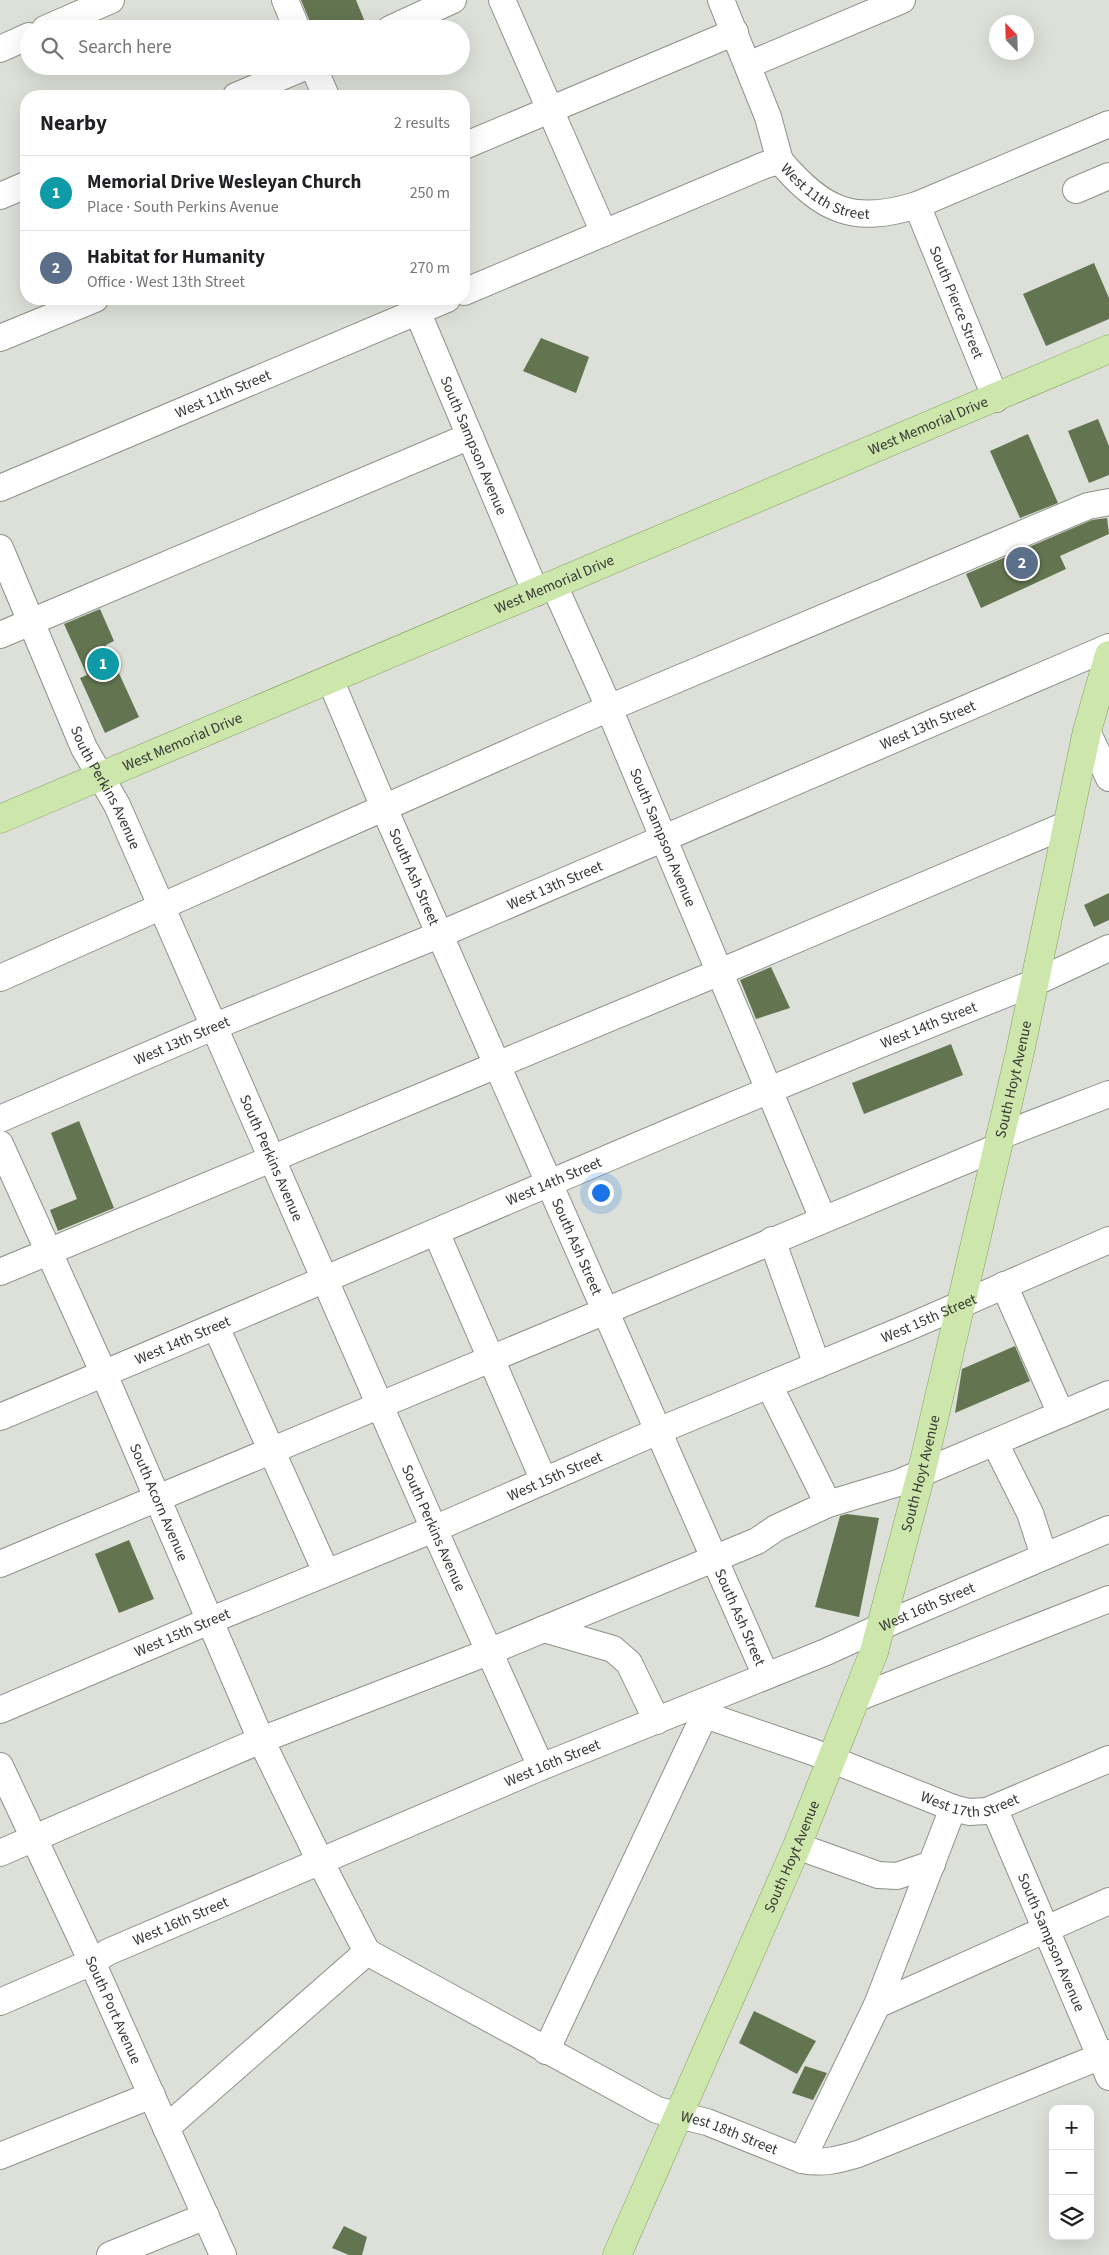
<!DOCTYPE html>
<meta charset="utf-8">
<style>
body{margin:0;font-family:"Source Sans 3",sans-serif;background:#f2f2f2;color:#202124}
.controls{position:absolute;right:15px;bottom:15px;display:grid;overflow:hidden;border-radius:10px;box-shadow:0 5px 20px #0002}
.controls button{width:45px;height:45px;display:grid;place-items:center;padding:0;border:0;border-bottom:1px solid #e0e0e0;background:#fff;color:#202124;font:25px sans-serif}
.compass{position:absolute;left:989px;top:15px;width:45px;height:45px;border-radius:50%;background:#fff;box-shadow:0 5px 20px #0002;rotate:337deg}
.you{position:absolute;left:600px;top:1192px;width:18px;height:18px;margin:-12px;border:4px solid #fff;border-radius:50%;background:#1a73e8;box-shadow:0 0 0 8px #1a73e833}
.badge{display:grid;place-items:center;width:32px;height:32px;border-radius:50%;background:#b45309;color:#fff;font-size:16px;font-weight:700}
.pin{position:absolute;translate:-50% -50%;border:2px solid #fff;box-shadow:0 1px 5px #0006}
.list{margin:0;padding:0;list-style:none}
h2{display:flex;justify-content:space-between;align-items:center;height:65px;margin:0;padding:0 20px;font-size:21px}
h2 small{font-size:16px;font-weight:400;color:#757577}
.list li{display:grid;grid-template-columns:32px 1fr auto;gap:15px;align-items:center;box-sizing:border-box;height:75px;padding:0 20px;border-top:1px solid #e0e0e0}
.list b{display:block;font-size:19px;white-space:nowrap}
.list p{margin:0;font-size:16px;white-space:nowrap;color:#757577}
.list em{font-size:16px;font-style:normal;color:#757577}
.icon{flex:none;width:28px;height:28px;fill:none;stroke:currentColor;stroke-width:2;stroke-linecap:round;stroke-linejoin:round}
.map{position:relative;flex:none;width:1109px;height:2255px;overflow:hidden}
.search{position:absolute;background:#fff;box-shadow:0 5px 20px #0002;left:20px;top:20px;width:450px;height:55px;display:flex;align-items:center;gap:12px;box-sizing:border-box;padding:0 18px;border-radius:28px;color:#757577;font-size:19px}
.panel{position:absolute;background:#fff;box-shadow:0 5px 20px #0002;left:20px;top:90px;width:450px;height:215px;border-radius:20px}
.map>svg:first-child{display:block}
.building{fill:#637550}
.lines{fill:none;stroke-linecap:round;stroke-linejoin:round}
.minor-casing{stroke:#8e928a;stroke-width:28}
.major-casing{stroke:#819f5e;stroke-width:29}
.minor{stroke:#fff;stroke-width:26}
.major{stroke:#cce6ac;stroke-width:28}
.labels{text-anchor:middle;stroke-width:5;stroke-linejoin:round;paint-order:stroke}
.street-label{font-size:15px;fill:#363834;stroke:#e9eee5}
</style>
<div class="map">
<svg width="1109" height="2255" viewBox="0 0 1109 2255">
<rect width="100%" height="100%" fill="#dce0d8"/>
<g class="building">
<path d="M301,0h55l9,22 -17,7h-35z"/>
<path d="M1094,263l15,35v21l-63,27 -23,-52z"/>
<path d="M541,338l48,19 -13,36 -53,-22z"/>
<path d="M1098,419l11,27v29l-20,8 -21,-52z"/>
<path d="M1028,434l30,69 -38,15 -30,-67z"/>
<path d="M1107,518l2,16 -49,22 6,13 -85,39 -15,-34 126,-54z"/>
<path d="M100,609l14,32 -8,4 33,72 -34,16 -25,-55 7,-3 -23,-51z"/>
<path d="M1109,893v27l-15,7 -10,-22z"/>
<path d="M771,967l19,41 -34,11 -16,-39z"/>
<path d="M951,1044l12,31 -99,39 -12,-31z"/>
<path d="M79,1121l35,87 -56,23 -8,-21 27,-11 -26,-66z"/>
<path d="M1015,1346l15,35 -75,32 7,-44z"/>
<path d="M847,1514l32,4 -20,99 -44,-10 25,-91z"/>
<path d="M129,1540l25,59 -35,14 -24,-59z"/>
<path d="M754,2011l62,30 -19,33 -58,-31z"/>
<path d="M805,2066l22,7 -14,27 -21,-7z"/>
<path d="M344,2226l23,11 -5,18h-13l-17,-7z"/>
</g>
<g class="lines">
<defs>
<g id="minor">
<path d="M285,0l12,29"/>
<path d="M502,0l102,233"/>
<path d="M721,0l47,117 12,44"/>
<path d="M45,29l66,-29"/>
<path d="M390,29l63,-29"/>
<path d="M0,49l29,-13"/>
<path d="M748,65l154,-65"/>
<path d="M313,66l13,30"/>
<path d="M236,96l71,-30"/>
<path d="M464,146l271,-114"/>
<path d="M1076,190l33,-14"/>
<path d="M0,196l26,-11"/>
<path id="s1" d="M917,205l79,194"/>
<path id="s2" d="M464,292l301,-127 15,-4c43,50 73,64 137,44l192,-81"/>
<path id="s3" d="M412,299l124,294"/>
<path d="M0,338l95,-39"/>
<path id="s4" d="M0,488l447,-189"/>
<path id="s5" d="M0,548l84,200 33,57 317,724 107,238"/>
<path id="s6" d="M554,585l49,109 220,525"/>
<path d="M0,635l470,-199"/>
<path id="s7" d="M330,679l61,145 375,852"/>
<path d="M1087,731l22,47"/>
<path d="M0,978l609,-270 479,-202 21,-4"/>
<path id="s8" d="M0,1119l213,-92 228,-93 668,-287"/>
<path d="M1000,1136l109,-42"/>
<path id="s9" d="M0,1144l104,230 157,366 59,121 47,91 -201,176"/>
<path d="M436,1232l108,249"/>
<path d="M772,1240l45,125"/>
<path d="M0,1272l720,-300 346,-147"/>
<path d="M1004,1285l57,129"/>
<path d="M216,1327l110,245"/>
<path d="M769,1385l59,119"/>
<path id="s10" d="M0,1417c345,-143 686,-298 1034,-434l75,-35"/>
<path d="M995,1443l35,70 14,43"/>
<path d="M0,1564l998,-417"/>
<path d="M544,1629l69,20 16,14 28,58"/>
<path d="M855,1699l254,-100"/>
<path id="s11" d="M0,1710l209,-89 225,-92 224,-98 251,-104 200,-87"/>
<path id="s12" d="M705,1715l108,37 140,56 16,4 18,-1 122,-52"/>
<path id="s13" d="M0,1766l92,196 131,293"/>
<path id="s14" d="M994,1808l115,269"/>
<path d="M797,1846l81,29 19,1 35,-12"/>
<path d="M0,1853l261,-113 230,-89 266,-110 19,-13 52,-24 70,-21 211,-89"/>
<path id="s15" d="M367,1952l290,158 50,12 95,38c20,4 36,0 56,-6l251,-101"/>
<path id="s16" d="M0,2002l92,-40 16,-10 433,-185 285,-115 72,-33 211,-90"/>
<path d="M877,2005l76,-197"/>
<path d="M546,2051l166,-352"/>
<path d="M0,2156l152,-61"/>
<path d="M802,2160l75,-155 232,-104"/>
<path d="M110,2255l96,-39"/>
</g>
<g id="major">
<path id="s17" d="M0,819l1109,-470"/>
<path id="s18" d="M617,2255l180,-409 77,-194 47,-178 99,-422 67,-321 22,-76"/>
</g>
</defs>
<use href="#minor" class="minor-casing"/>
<use href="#major" class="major-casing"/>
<use href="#minor" class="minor"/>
<use href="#major" class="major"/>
</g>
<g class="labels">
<g class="street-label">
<text dy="5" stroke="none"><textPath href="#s2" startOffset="399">West 11th Street</textPath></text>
<text dy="5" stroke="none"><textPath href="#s1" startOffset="105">South Pierce Street</textPath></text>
<text dy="5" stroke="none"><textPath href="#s4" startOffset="242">West 11th Street</textPath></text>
<text dy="5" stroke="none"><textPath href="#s17" startOffset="1008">West Memorial Drive</textPath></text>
<text dy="5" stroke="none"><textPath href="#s3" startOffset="159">South Sampson Avenue</textPath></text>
<text dy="5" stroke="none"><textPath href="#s17" startOffset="602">West Memorial Drive</textPath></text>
<text dy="5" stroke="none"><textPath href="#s8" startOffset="1008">West 13th Street</textPath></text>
<text dy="5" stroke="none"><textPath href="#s17" startOffset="198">West Memorial Drive</textPath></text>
<text dy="5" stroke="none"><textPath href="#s5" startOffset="262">South Perkins Avenue</textPath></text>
<text dy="5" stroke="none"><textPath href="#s6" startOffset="275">South Sampson Avenue</textPath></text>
<text dy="5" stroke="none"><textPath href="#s7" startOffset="215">South Ash Street</textPath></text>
<text dy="5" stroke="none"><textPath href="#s8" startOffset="602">West 13th Street</textPath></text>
<text dy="5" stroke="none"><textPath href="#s10" startOffset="1008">West 14th Street</textPath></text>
<text dy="5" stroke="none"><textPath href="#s8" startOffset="198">West 13th Street</textPath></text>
<text dy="5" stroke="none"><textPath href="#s18" startOffset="1245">South Hoyt Avenue</textPath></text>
<text dy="5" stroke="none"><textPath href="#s5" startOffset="668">South Perkins Avenue</textPath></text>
<text dy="5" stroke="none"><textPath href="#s10" startOffset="602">West 14th Street</textPath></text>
<text dy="5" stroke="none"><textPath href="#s7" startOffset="619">South Ash Street</textPath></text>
<text dy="5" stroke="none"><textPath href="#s11" startOffset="1008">West 15th Street</textPath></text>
<text dy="5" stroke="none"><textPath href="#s10" startOffset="198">West 14th Street</textPath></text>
<text dy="5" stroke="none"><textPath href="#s18" startOffset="840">South Hoyt Avenue</textPath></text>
<text dy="5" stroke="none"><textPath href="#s11" startOffset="602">West 15th Street</textPath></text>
<text dy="5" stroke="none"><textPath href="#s9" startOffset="392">South Acorn Avenue</textPath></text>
<text dy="5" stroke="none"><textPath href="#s5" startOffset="1072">South Perkins Avenue</textPath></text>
<text dy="5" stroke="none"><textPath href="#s16" startOffset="1008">West 16th Street</textPath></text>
<text dy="5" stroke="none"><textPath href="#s7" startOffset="1024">South Ash Street</textPath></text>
<text dy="5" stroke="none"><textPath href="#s11" startOffset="198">West 15th Street</textPath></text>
<text dy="5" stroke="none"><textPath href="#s16" startOffset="602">West 16th Street</textPath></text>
<text dy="5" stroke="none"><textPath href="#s12" startOffset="282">West 17th Street</textPath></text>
<text dy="5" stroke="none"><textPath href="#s18" startOffset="435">South Hoyt Avenue</textPath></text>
<text dy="5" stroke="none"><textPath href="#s16" startOffset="198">West 16th Street</textPath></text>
<text dy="5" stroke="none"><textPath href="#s14" startOffset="146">South Sampson Avenue</textPath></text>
<text dy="5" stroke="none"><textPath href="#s13" startOffset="269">South Port Avenue</textPath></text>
<text dy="5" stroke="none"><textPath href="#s15" startOffset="406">West 18th Street</textPath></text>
</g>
</g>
</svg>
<div class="controls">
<button>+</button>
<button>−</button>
<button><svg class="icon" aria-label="layers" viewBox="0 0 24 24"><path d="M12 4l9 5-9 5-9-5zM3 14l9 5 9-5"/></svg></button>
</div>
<svg class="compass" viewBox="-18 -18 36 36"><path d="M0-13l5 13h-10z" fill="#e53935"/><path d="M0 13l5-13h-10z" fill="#757577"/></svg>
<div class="you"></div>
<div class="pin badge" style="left:103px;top:664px;background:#0f9aa8">1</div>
<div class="pin badge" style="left:1022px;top:563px;background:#5c6f8a">2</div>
<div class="search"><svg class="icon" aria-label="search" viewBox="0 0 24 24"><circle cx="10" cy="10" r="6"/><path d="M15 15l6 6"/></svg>Search here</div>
<section class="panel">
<h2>Nearby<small>2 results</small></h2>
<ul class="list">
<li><span class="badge" style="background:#0f9aa8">1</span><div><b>Memorial Drive Wesleyan Church</b><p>Place · South Perkins Avenue</p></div><em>250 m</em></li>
<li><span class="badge" style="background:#5c6f8a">2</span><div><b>Habitat for Humanity</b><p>Office · West 13th Street</p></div><em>270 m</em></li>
</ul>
</section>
</div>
